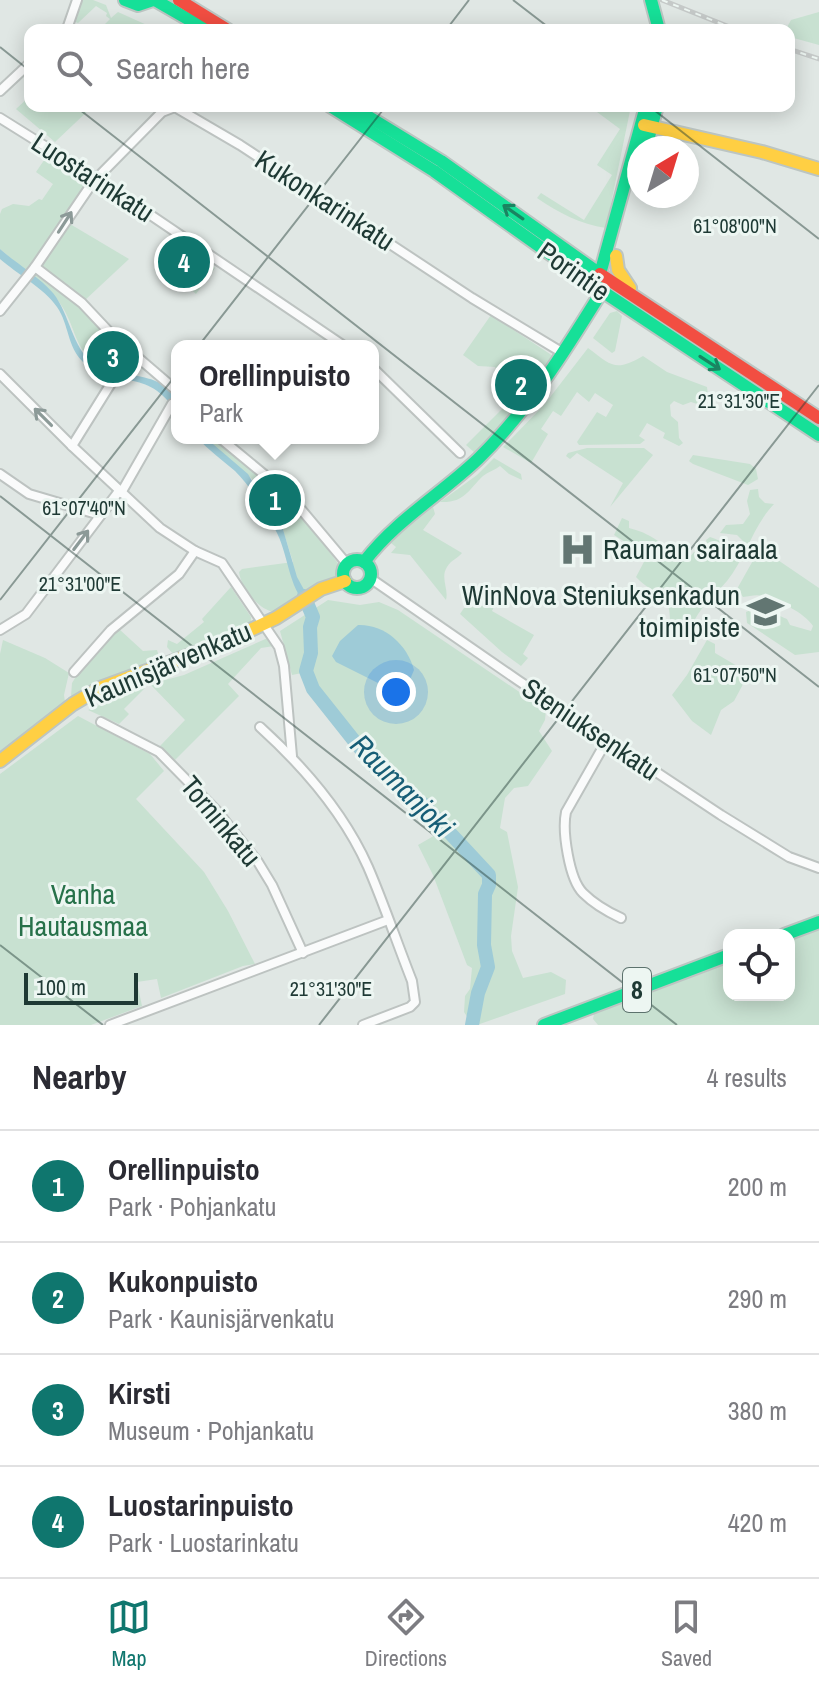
<!DOCTYPE html>
<meta charset="utf-8">
<style>
body{margin:0;font-family:"Archivo Narrow",sans-serif;background:#f7f7f7;color:#2b2b33}
.controls{position:absolute;right:24px;bottom:24px;display:grid;overflow:hidden;border-radius:16px;box-shadow:0 4px 20px #0003}
.controls button{width:72px;height:72px;display:grid;place-items:center;padding:0;border:0;border-bottom:2px solid #e1e1e2;background:#fff;color:#2b2b33;font:40px sans-serif}
.compass{position:absolute;left:627px;top:136px;width:72px;height:72px;border-radius:50%;background:#fff;box-shadow:0 4px 20px #0003;rotate:38deg}
.scale{position:absolute;left:24px;bottom:20px;width:114px;box-sizing:border-box;padding-left:8px;border:4px solid #1e3934;border-top:0;font-size:22px;line-height:28px;white-space:nowrap;color:#1e3934;-webkit-text-stroke:6px #edf6f2;paint-order:stroke}
.you{position:absolute;left:396px;top:692px;width:28px;height:28px;margin:-20px;border:6px solid #fff;border-radius:50%;background:#1a73e8;box-shadow:0 0 0 12px #1a73e833}
.badge{display:grid;place-items:center;width:52px;height:52px;border-radius:50%;background:#0f766e;color:#fff;font-size:26px;font-weight:700}
.pin{position:absolute;translate:-50% -50%;border:4px solid #fff;box-shadow:0 2px 8px #0006}
.popup{position:absolute;left:171px;top:340px;width:208px;height:104px;box-sizing:border-box;display:grid;place-content:center;border-radius:16px;background:#fff;filter:drop-shadow(0 2px 6px #0005);font-size:26px;white-space:nowrap;color:#7c7c81}
.popup b{font-size:30px;color:#2b2b33}
.popup::after{content:'';position:absolute;left:50%;top:100%;margin-left:-16px;border:16px solid transparent;border-top-color:#fff}
.list{margin:0;padding:0;list-style:none}
h2{display:flex;justify-content:space-between;align-items:center;height:104px;margin:0;padding:0 32px;font-size:34px}
h2 small{font-size:26px;font-weight:400;color:#7c7c81}
.list li{display:grid;grid-template-columns:52px 1fr auto;gap:24px;align-items:center;box-sizing:border-box;height:112px;padding:0 32px;border-top:2px solid #e1e1e2}
.list b{display:block;font-size:30px;white-space:nowrap}
.list p{margin:0;font-size:26px;white-space:nowrap;color:#7c7c81}
.list em{font-size:26px;font-style:normal;color:#7c7c81}
.icon{flex:none;width:44px;height:44px;fill:none;stroke:currentColor;stroke-width:2;stroke-linecap:round;stroke-linejoin:round}
.map{position:relative;flex:none;width:819px;height:1025px;overflow:hidden}
.search{position:absolute;background:#fff;box-shadow:0 4px 20px #0003;left:24px;right:24px;top:24px;height:88px;display:flex;align-items:center;gap:20px;box-sizing:border-box;padding:0 28px;border-radius:16px;color:#7c7c81;font-size:30px}
.sheet{height:552px;background:#fff}
nav{display:flex;justify-content:space-around;align-items:center;box-sizing:border-box;height:112px;border-top:2px solid #e1e1e2;background:#fff;font-size:22px;color:#7c7c81}
nav a{display:grid;justify-items:center;gap:4px}
nav .on{color:#0f766e}
.map>svg:first-child{display:block}
.green{fill:#c8e1d1}
.water{fill:#9ecbd7}
.lines{fill:none;stroke-linecap:round;stroke-linejoin:round}
.river{stroke:#9ecbd7;stroke-width:14}
.street-casing{stroke:#bdc3c1;stroke-width:12}
.fast-casing{stroke:#bcc5c2;stroke-width:16}
.slow-casing{stroke:#bcc5c2;stroke-width:16}
.jam-casing{stroke:#bcc5c2;stroke-width:16}
.street{stroke:#fafbfb;stroke-width:8}
.fast{stroke:#16e098;stroke-width:12}
.slow{stroke:#ffcf43;stroke-width:12}
.jam{stroke:#f24e42;stroke-width:12}
.rail-casing{stroke:#c5c9c8;stroke-width:5}
.rail{stroke:#edf6f2;stroke-width:2;stroke-dasharray:6;stroke-linecap:butt}
.oneway{stroke:#1a8461}
.oneway2{stroke:#8c9a98}
.ticks{fill:none;stroke:#1e3934;stroke-width:2;stroke-opacity:0.45}
.labels{text-anchor:middle;stroke-width:6;stroke-linejoin:round;paint-order:stroke}
.shield{fill:#edf6f2;stroke:#5c726d;stroke-width:2}
.shield-label{font-size:26px;font-weight:bold;fill:#1e3934}
.street-label{font-size:28px;fill:#1e3934;stroke:#edf6f2}
.poi-label{font-size:28px;fill:#1e3934;stroke:#edf6f2;text-anchor:start}
.park-label{font-size:28px;fill:#27714a;stroke:#edf6f2}
.water-label{font-size:30px;font-style:italic;fill:#175e76;stroke:#edf6f2}
.ticks-label{font-size:20px;text-anchor:middle;fill:#1e3934;stroke:#edf6f2;stroke-width:6;stroke-linejoin:round;paint-order:stroke}
</style>
<div class="map">
<svg width="819" height="1025" viewBox="0 0 819 1025">
<rect width="100%" height="100%" fill="#e0e7e4"/>
<g class="green">
<path d="M81,0h12l13,5 5,13 7,-6 40,18h-59l11,-11 -4,-3 1,-3 -11,-7 -18,17 -5,-2z"/>
<path d="M819,12v33l-29,-8 -4,-8 5,-9z"/>
<path d="M30,96v10h63l-38,36 -39,-33z"/>
<path d="M601,106h30l-25,122c-26,-4 -47,-15 -69,-30l4,-5 43,27 28,-45 -15,-10 23,-36 -23,-17z"/>
<path d="M49,153l39,28 -62,90 -26,-22v-35l2,-5 11,-5 16,2 10,-7 3,1 11,-16 -17,-12z"/>
<path d="M70,224l59,35 -45,42 -43,-33z"/>
<path d="M170,236l45,32 -19,26 -41,-37z"/>
<path d="M36,270l35,28 32,31 -19,22 11,10 -1,2c-20,-18 -18,-33 -31,-55 -8,-14 -19,-23 -31,-33z"/>
<path d="M617,311l5,5 -7,35 -3,2 -19,-15 17,-25z"/>
<path d="M491,315l62,41 -32,49 -46,48 -9,-8 48,-48 -19,-30 -17,-1 -15,-11z"/>
<path d="M588,348c24,18 27,24 55,8l24,16 40,15 1,8 -8,10 -9,-3 -8,3 -9,-4 -4,4 1,11 7,6 1,16 4,5 -4,3 -16,-8 2,-5 -18,-10 -8,13 6,4 -5,4 -61,1 -2,-3 20,-30 9,5 7,-12 -18,-12 -6,9 -12,-10 -16,24 -8,-5 -12,18 7,5 -17,29 -28,-16 41,-42z"/>
<path d="M206,438h10l62,51 54,66 7,10v7l-3,4 -31,14 -31,22c-16,-3 -33,-24 -35,-40l3,-3 51,-7 -11,-35 -13,-17 -17,-31z"/>
<path d="M587,448h57l9,7 -43,52 13,-24 -46,-30 -7,6 -4,-3 2,-3z"/>
<path d="M693,455l57,9 6,5 2,10 -10,6 -55,-21 -4,-3z"/>
<path d="M494,458l27,16 1,6 -13,-6 -9,-8c-5,4 -12,6 -17,10 -15,14 -18,27 -43,26l37,-27z"/>
<path d="M758,489l1,8 6,6 9,1c-21,22 -28,53 -47,77 -12,14 -24,23 -33,40l-11,2 -9,6 -4,-4c1,-37 -13,-26 -34,-48l10,-19 -2,-4 -30,-19 8,-17 7,3v7c29,7 34,21 59,31l6,-7h9l5,-3 -2,-9 4,-3c12,3 20,12 29,13l4,-9 -6,-6 -17,-2 6,-8 17,-1 7,-10 -3,-13 3,-11z"/>
<path d="M433,507l2,7 -12,16 39,23c-5,6 -11,7 -15,14 -7,11 2,22 -1,33l-36,-45 -19,-2 5,-6 -5,-4 3,-4z"/>
<path d="M760,548l59,40v64l-24,3 -48,-32 -1,-11c14,-7 27,1 41,7l3,6 21,6 2,-5c-8,-13 -35,-26 -50,-30 -7,-2 -13,0 -20,1l-6,-8z"/>
<path d="M231,587l20,30v6l-22,13 -55,19 -7,-8 1,-7 9,4 27,-22 -2,-3z"/>
<path d="M328,600l32,5 19,-3 19,8 148,100 -1,10 -6,11 13,20 -24,35 -14,2 -9,10 -5,30 7,4 11,55 -7,49 1,15 11,27 28,-6 15,8 -1,14 -88,31 6,-42 8,-16 -4,-24 4,-30 -4,-14 8,-12 -1,-9 -59,-67 -54,-43 -63,-77 -6,-20 -20,4 -12,-44z"/>
<path d="M497,601l-5,10 42,24 -11,19 5,4 -7,8 -19,-14 -42,-38 4,-6 18,-2z"/>
<path d="M119,629l24,22 14,-1 3,10 -52,18 -37,18 1,-13 5,-8z"/>
<path d="M270,637l4,9 -13,2 -33,36 11,12 -64,64 -15,-14 25,-26 -35,-36 34,-9z"/>
<path d="M3,640l42,18 24,15 -5,22 1,7 -65,50v-98z"/>
<path d="M707,640l8,4v9l34,20 -15,28 -13,9 -10,25 -19,-14 -20,-26 15,-20z"/>
<path d="M139,688h6l-21,21 5,5 -10,10 -31,-14z"/>
<path d="M78,716l72,38 14,17 -28,28 68,73 24,39 27,53 -12,2 -82,32 -4,-19 -20,3 5,24 -51,19h-91v-251z"/>
<path d="M444,830l39,44 -3,60 3,34 -15,50 -4,-6 1,-16 5,-7 2,-21 -5,-3 -34,-90 -15,-30z"/>
<path d="M819,930v95h-221l-5,-6 1,-5 135,-51v32h60v-54z"/>
</g>
<g class="water">
<path d="M0,249c17,15 38,27 53,44 17,21 19,55 40,70 26,18 84,4 84,50 -30,-48 -62,-22 -94,-51 -16,-15 -14,-38 -26,-55 -13,-19 -40,-33 -57,-48z"/>
<path d="M197,438h9l42,36 21,36 13,16 15,51 16,29v6c-25,-21 -23,-52 -36,-79 -10,-20 -26,-46 -42,-62 -13,-11 -26,-21 -38,-33z"/>
<path d="M358,625c26,-1 49,19 56,45l-8,19 -18,-1 -52,-26 -4,-6 8,-15z"/>
</g>
<g class="lines">
<path class="river" d="M304,596l9,21 -3,10 1,26 -5,18 7,18 62,78 48,37 66,71v10l-4,9 -1,51 4,22 -10,26 -6,32"/>
<defs>
<g id="street">
<path d="M65,30l3,-4 9,-26"/>
<path d="M0,91l30,-28"/>
<path d="M0,118l96,60 248,168"/>
<path d="M35,267l47,36 32,34 63,54"/>
<path d="M0,311l35,-44 58,-85 69,-70 13,-5 65,38 232,153 91,55"/>
<path d="M373,368l87,85"/>
<path d="M0,374l71,71 89,83 35,23 27,12 57,84 5,19 8,90"/>
<path d="M220,438l69,57 58,69"/>
<path d="M72,446l43,-69"/>
<path d="M0,474l29,20 71,21"/>
<path d="M121,493l51,-89"/>
<path d="M370,578l149,103 202,134 68,42 30,11"/>
<path d="M0,630l26,-16 93,-123"/>
<path d="M74,672l37,-42 68,-56 16,-23"/>
<path d="M101,722l58,30 58,59 41,51 14,23 31,68"/>
<path d="M260,727c43,39 84,86 108,140 16,37 29,76 44,114l3,21 -5,5 -47,18"/>
<path d="M607,740l-41,72c-4,19 3,67 17,81 10,10 25,19 38,25"/>
<path d="M110,1025l278,-105"/>
</g>
<g id="fast">
<path d="M125,0l13,5 15,-5"/>
<path d="M155,0l52,30"/>
<path d="M651,0l8,30"/>
<path d="M330,106l104,65 168,120c-37,60 -73,118 -124,168 -38,36 -82,61 -114,103"/>
<path d="M351,106l90,55 159,113"/>
<path d="M646,148l11,-42"/>
<path d="M601,282l-1,-8 46,-168"/>
<path d="M602,291l217,144"/>
<circle cx="357" cy="574" r="14"/>
<path d="M784,935l35,-13"/>
<path d="M544,1025l185,-70"/>
</g>
<g id="slow">
<path d="M644,125l118,27 57,17"/>
<path d="M616,256l2,14 12,18"/>
<path d="M0,761l73,-57 27,-16 123,-45 53,-25 45,-29 24,-8"/>
</g>
<g id="jam">
<path d="M179,0l49,30"/>
<path d="M600,274l219,144"/>
</g>
</defs>
<use href="#street" class="street-casing"/>
<use href="#fast" class="fast-casing"/>
<use href="#slow" class="slow-casing"/>
<use href="#jam" class="jam-casing"/>
<use href="#street" class="street"/>
<use href="#fast" class="fast"/>
<use href="#slow" class="slow"/>
<use href="#jam" class="jam"/>
<defs>
<g id="rail">
<path d="M662,0l75,30"/>
<path d="M789,49l30,10"/>
</g>
</defs>
<use href="#rail" class="rail-casing"/>
<use href="#rail" class="rail"/>
</g>
<defs><path id="oneway-shaft" d="M-6 0H5M1.5-3L5.5 0L1.5 3" fill="none" stroke-width="1.6" stroke-linecap="round" stroke-linejoin="round" transform="scale(2)"/></defs>
<g class="oneway">
<use href="#oneway-shaft" transform="translate(513 212) rotate(-145)"/>
<use href="#oneway-shaft" transform="translate(710 363) rotate(33)"/>
</g>
<g class="oneway2">
<use href="#oneway-shaft" transform="translate(65 222) rotate(-57)"/>
<use href="#oneway-shaft" transform="translate(43 417) rotate(-135)"/>
<use href="#oneway-shaft" transform="translate(81 540) rotate(-53)"/>
</g>
<path class="ticks" d="M513,0l39,30M446,30l23,-30M0,47l30,24M75,106l744,581M649,106l170,133M0,496l677,529M0,600l386,-494M0,945l103,80M319,1025l500,-640"/>
<defs>
<symbol id="hospital-bare" viewBox="-9 -9 18 18"><path d="M-5-5h3v3.5h4V-5h3V5h-3V1.5h-4V5h-3Z" fill="#627672" stroke="#edf6f2" stroke-width="2.5" paint-order="stroke"/></symbol>
<symbol id="school-bare" viewBox="-9 -9 18 18"><path d="M0-5L7-2L0 1L-7-2ZM-4 1L0 2.5L4 1V4Q0 6-4 4Z" fill="#627672" stroke="#edf6f2" stroke-width="2.5" paint-order="stroke"/></symbol>
</defs>
<g fill-rule="evenodd">
<use href="#hospital-bare" x="552" y="524" width="51" height="51"/>
<use href="#school-bare" x="740" y="586" width="51" height="51"/>
</g>
<g class="labels">
<rect class="shield" x="623" y="968" width="28" height="44" rx="6"/>
<g class="shield-label">
<text x="637" y="999">8</text>
</g>
<g class="street-label">
<text transform="translate(93 177) rotate(33)" y="10">Luostarinkatu</text>
<text transform="translate(325 200) rotate(33)" y="10">Kukonkarinkatu</text>
<text transform="translate(574 271) rotate(35)" y="10">Porintie</text>
<text transform="translate(168 664) rotate(-23)" y="10">Kaunisjärvenkatu</text>
<text transform="translate(591 729) rotate(34)" y="10">Steniuksenkatu</text>
<text transform="translate(221 821) rotate(50)" y="10">Torninkatu</text>
</g>
<g class="poi-label">
<text x="603" y="559">Rauman sairaala</text>
<text x="740" y="605" text-anchor="end">WinNova Steniuksenkadun<tspan x="740" dy="32">toimipiste</tspan></text>
</g>
<g class="park-label">
<text x="83" y="904">Vanha<tspan x="83" dy="32">Hautausmaa</tspan></text>
</g>
<g class="water-label">
<text transform="translate(402 786) rotate(45)" y="10">Raumanjoki</text>
</g>
</g>
<g class="ticks-label">
<text x="735" y="233">61°08'00"N</text>
<text x="739" y="408">21°31'30"E</text>
<text x="84" y="515">61°07'40"N</text>
<text x="80" y="591">21°31'00"E</text>
<text x="735" y="682">61°07'50"N</text>
<text x="331" y="996">21°31'30"E</text>
</g>
</svg>
<div class="controls">
<button><svg class="icon" aria-label="locate" viewBox="0 0 24 24"><circle cx="12" cy="12" r="6"/><path d="M12 2v4M12 18v4M2 12h4M18 12h4"/></svg></button>
</div>
<svg class="compass" viewBox="-18 -18 36 36"><path d="M0-13l5 13h-10z" fill="#e53935"/><path d="M0 13l5-13h-10z" fill="#7c7c81"/></svg>
<div class="scale">100 m</div>
<div class="you"></div>
<div class="pin badge" style="left:275px;top:500px">1</div>
<div class="popup"><b>Orellinpuisto</b>Park</div>
<div class="pin badge" style="left:521px;top:385px">2</div>
<div class="pin badge" style="left:113px;top:357px">3</div>
<div class="pin badge" style="left:184px;top:262px">4</div>
<div class="search"><svg class="icon" aria-label="search" viewBox="0 0 24 24"><circle cx="10" cy="10" r="6"/><path d="M15 15l6 6"/></svg>Search here</div>
</div>
<section class="sheet">
<h2>Nearby<small>4 results</small></h2>
<ul class="list">
<li><span class="badge">1</span><div><b>Orellinpuisto</b><p>Park · Pohjankatu</p></div><em>200 m</em></li>
<li><span class="badge">2</span><div><b>Kukonpuisto</b><p>Park · Kaunisjärvenkatu</p></div><em>290 m</em></li>
<li><span class="badge">3</span><div><b>Kirsti</b><p>Museum · Pohjankatu</p></div><em>380 m</em></li>
<li><span class="badge">4</span><div><b>Luostarinpuisto</b><p>Park · Luostarinkatu</p></div><em>420 m</em></li>
</ul>
</section>
<nav>
<a class="on"><svg class="icon" aria-label="map" viewBox="0 0 24 24"><path d="M3 6l6-2 6 2 6-2v14l-6 2-6-2-6 2zM9 4v14M15 6v14"/></svg>Map</a>
<a><svg class="icon" aria-label="directions" viewBox="0 0 24 24"><path d="M12 3l9 9-9 9-9-9zM9 14v-3h6M13 9l2 2-2 2"/></svg>Directions</a>
<a><svg class="icon" aria-label="saved" viewBox="0 0 24 24"><path d="M7 4h10v16l-5-4-5 4z"/></svg>Saved</a>
</nav>
